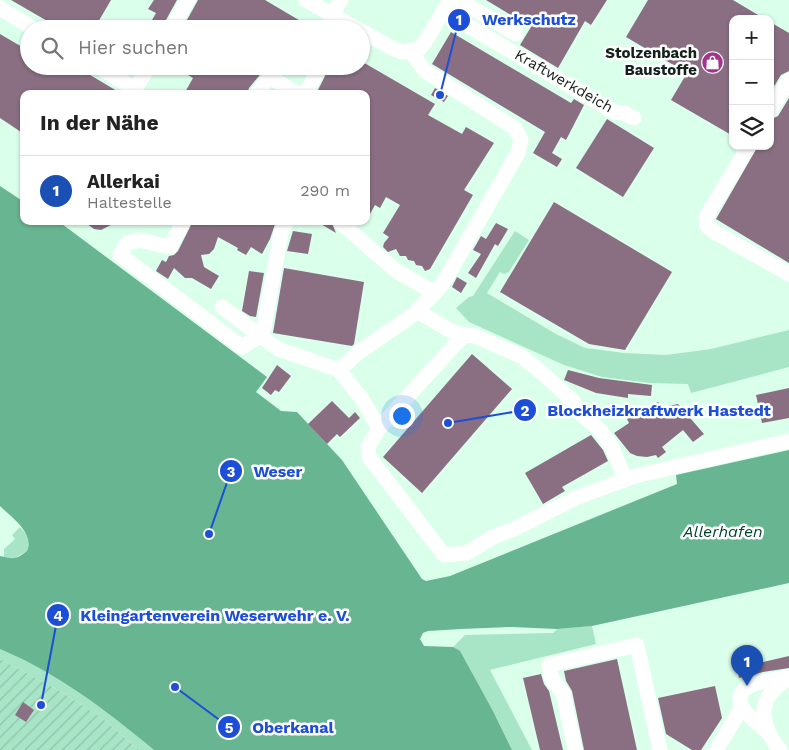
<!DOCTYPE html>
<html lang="de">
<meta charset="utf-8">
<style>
body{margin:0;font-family:"Work Sans",sans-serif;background:#f2f2f2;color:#222}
.controls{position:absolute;right:15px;top:15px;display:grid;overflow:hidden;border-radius:10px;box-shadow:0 1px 4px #0004}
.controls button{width:45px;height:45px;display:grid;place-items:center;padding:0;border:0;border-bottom:1px solid #e0e0e0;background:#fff;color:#222;font:25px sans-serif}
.you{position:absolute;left:401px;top:415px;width:18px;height:18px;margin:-12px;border:4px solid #fff;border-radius:50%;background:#1a73e8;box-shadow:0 0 0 8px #1a73e833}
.badge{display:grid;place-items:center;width:32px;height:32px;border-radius:50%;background:#0b8043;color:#fff;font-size:16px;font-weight:700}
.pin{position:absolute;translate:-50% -41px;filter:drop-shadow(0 1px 2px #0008)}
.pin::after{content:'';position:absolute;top:26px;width:18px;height:15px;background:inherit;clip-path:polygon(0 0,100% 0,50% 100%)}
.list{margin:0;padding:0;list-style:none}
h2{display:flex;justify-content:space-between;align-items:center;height:65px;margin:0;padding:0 20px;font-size:21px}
h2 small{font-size:16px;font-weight:400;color:#767676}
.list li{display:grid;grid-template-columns:32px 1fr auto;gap:15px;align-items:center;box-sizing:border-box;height:70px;padding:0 20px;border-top:1px solid #e0e0e0}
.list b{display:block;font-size:19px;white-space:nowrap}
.list p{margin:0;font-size:16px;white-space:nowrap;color:#767676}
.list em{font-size:16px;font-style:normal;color:#767676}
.icon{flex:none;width:28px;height:28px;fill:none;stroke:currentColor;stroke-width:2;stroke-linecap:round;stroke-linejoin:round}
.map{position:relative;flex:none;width:789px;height:750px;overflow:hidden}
.search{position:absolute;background:#fff;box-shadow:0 1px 4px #0004;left:20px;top:20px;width:350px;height:55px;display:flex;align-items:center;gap:12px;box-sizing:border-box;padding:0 18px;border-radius:28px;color:#767676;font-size:19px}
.panel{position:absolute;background:#fff;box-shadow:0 1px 4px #0004;left:20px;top:90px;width:350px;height:135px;border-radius:10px}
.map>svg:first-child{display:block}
.grass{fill:#a8e4c6}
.garden{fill:url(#garden-furrows)}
.water{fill:#68b591}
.building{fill:#8a6f83}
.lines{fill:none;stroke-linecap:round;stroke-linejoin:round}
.minor{stroke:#fff;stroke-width:15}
.labels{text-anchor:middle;stroke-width:5;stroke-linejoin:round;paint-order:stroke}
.poi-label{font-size:15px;font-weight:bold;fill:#13211a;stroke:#fff;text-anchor:end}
.street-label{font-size:15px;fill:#13211a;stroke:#fff}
.water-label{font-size:16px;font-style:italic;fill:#01442d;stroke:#fff}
.leader{fill:none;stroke:#1d4ed8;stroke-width:2}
.callout-dot{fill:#1d4ed8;stroke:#fff;stroke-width:2}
.mark-label{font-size:15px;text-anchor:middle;font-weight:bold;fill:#fff}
.callout-label{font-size:16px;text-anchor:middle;font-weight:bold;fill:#1d4ed8;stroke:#fff;stroke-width:5;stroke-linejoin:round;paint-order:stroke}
</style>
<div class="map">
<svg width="789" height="750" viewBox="0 0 789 750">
<defs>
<pattern id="garden-furrows" width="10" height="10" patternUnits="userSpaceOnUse" patternTransform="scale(1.25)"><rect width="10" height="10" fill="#a8e4c6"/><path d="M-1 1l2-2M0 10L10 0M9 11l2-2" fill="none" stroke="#90c3aa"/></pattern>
</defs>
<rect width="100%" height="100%" fill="#daffeb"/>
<g class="grass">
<path d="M515,231l14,9 -20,32 -5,2 -4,-2 -13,21 69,41 29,14 39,5 42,2 45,-6 78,-19v37l-98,26 -3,-9 -38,-1 -48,-6 -38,-12 -95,-43 -13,-14 13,-11 4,-1z"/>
<path d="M20,527c7,7 11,14 7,24l-14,8 -9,-2v-8l11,-10 -3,-4z"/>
<path d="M592,626l4,18 -106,26 42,80h-20l-19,-39 -33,-59 -7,-5 12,-12 88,-2 4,-4z"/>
<path d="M0,649c57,24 106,61 154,101h-15l-36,-31 -43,-28 -60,-32z"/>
</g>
<path class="garden" d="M0,659l60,32 43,28 36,31h-139z"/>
<path class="water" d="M0,186l24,16v19h28l10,3 205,153 -11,15 25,19 16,1 45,48 80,119 4,2 24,-5 227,-92 -1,-9 113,-25v133l-197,43 -35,3 -45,-2 -51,2 -33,2 -5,2 -3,6 4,7 29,1 7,4 33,60 19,39h-358c-48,-40 -97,-77 -154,-101v-93c13,3 16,4 27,-5 8,-18 -16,-34 -27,-45z"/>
<g class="building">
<path d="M11,0h100l-17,29h-33z"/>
<path d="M154,0h23l-16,29h-14l9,-16 -8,-4z"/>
<path d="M198,0h67l49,29h-132z"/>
<path d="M486,0h121l-16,25 -6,-4 -27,47 -38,-23 11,-18z"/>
<path d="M648,0h85l32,19h-32v117l-62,-36 16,-27 -61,-36z"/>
<path d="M770,22l19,11v38l-8,4 -11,18z"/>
<path d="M451,32l120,71 3,-4 10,6 -18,35 -5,-3 -9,16 10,6 -5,8 -24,-14 12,-21 -113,-68z"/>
<path d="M0,34l29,17v15h46l47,28h-98v40l-24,-16z"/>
<path d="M361,61l74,43 -7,11 34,19 4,-7 28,16 -30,47 9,5 -43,74 -5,2 -3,-5 -6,-1 -2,-4 -6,-1 -2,-4h-6l-4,-7 -8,3 -5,-5 1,-4 5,-6 -6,-4 17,-28 -14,-8 -6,11 -5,-3 -9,16v-127h-50l14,-28h31z"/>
<path d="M173,66h98l-8,5 -14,17 -2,6h-63l9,-16z"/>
<path d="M435,88l13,8 -4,6 -13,-7z"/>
<path d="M789,98v165l-73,-44 42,-73h12v-26l8,-4z"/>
<path d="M607,119l47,29 -31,49 -47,-29z"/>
<path d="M554,202l118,70 -47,78 -36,-6 -89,-52z"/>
<path d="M83,221h36l-18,9 -7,-1z"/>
<path d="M193,221h83l-6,18 -8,15 -11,-7 -5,8 -9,-5 1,-2 -20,-11 -4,12 -5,5 -8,1 3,12 15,9 -8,13 -19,-11h-7l-11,-10 -6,11 -12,-8 6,-11 4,2 3,-6 5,-1 4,-4z"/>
<path d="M316,221h15l5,12z"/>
<path d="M496,223l12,6 -10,17 -3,-2 -19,34 -8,-5 13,-19 -8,-4 8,-14 5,3z"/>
<path d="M293,231l19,3 -4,20 -21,-3z"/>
<path d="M284,268l80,14 -10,62 -2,2 -79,-13z"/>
<path d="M249,271l15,2 -8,44 -6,-1 -8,-5z"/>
<path d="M457,277l10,6 -6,10 -9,-6z"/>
<path d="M472,354l40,35 -90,104 -39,-36z"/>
<path d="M277,365l14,11 -12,16 -4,-2 -4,5 -9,-7z"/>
<path d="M568,370l31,8 53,7 -1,11 -23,-2v4l-32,-5 -32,-13z"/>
<path d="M789,388v30l-27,5 -6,-28z"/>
<path d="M332,401l17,17 6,-6 5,6 -20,19 -3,-3 -10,10 -19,-20z"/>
<path d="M658,402l5,5 15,-3 26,30 -11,8 -10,-12 -21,17 4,5 -8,6 -2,-3 -9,2 -10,-1 -7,-3 -16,-20 15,-10 -2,-4 8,-6 3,4z"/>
<path d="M591,435l12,15 5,11 -46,26 3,4 -22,13 -18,-31z"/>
<path d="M789,656v12l-26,4 -24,6 -2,-10z"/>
<path d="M617,659l20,91h-53l-12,-59 -6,-10 -2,-10z"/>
<path d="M541,674l3,10 5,7 14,59h-23l-17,-72z"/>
<path d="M715,686l7,32 -21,32h-9l-26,-16 -8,-36z"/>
<path d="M23,702l11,8 -8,12 -11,-7z"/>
</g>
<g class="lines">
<g class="minor">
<path d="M306,0l51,29"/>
<path d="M459,0l57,34"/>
<path d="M0,8l34,21"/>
<path d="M443,11l171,101 10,1 10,5"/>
<path d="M332,15l9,-15"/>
<path d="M171,29l17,-29"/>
<path d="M361,31l31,17 10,4 17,-3 6,-7 25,-42"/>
<path d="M97,66l38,23 14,-23"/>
<path d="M256,94l14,-17 28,17"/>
<path d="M305,94l16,-28"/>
<path d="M770,111l19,-31"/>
<path d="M749,146l-43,71 1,9 9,7 73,41"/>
<path d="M184,221l-14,26 -31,-7 -13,4 -6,11 122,92 18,-11 4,-9 17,-94 6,-12"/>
<path d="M340,222l55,48 40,23"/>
<path d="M222,307l56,42 61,21 23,29 17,29 -11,19 1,10 75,98 23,-2 26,-16 21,-8 64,-32 57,-21 154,-35"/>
<path d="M417,311l34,20 13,4 11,1 46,20 19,15 33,30 6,11 21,18 11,15 14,34"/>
<path d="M339,370l20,-18 54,-37 29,-30 76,-132 3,-13 -6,-12 -90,-57 -14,-19"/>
<path d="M379,428l85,-93"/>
<path d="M767,731c-8,-7 -21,-16 -25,-25 -12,-24 32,-26 47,-29"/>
<path d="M575,750l-12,-57 -11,-14 -3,-14 88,-20 23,105"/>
<path d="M716,750l26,-43"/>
<path d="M780,750c-20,-25 -25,-53 8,-71"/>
</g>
</g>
<defs>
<symbol id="shop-disc" viewBox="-11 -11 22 22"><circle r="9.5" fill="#a33390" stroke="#fff"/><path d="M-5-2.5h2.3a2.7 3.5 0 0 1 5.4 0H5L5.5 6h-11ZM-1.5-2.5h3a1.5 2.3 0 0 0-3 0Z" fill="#fff"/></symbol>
</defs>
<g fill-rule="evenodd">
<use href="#shop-disc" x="700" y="50" width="25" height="25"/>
</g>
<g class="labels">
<g class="poi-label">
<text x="697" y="58">Stolzenbach<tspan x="697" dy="17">Baustoffe</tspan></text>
</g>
<g class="street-label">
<text transform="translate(564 81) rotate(30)" y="5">Kraftwerkdeich</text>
</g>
<g class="water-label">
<text x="723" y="537">Allerhafen</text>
</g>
</g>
<path class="leader" d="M440 95L459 20M448 423L525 410M209 534L231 471M41 705L58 615M175 687L229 727"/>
<g class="callout-dot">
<circle cx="440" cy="95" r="5"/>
<circle cx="448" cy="423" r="5"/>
<circle cx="209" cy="534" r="5"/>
<circle cx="41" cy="705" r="5"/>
<circle cx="175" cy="687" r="5"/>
<circle cx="459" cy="20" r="12"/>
<circle cx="525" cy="410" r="12"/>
<circle cx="231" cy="471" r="12"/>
<circle cx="58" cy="615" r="12"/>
<circle cx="229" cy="727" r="12"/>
</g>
<g class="mark-label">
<text x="459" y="25">1</text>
<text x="525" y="416">2</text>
<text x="231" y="477">3</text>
<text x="58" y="621">4</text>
<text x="229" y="733">5</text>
</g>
<g class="callout-label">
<text x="529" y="25">Werkschutz</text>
<text x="659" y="416">Blockheizkraftwerk Hastedt</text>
<text x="278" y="477">Weser</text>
<text x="215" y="621">Kleingartenverein Weserwehr e. V.</text>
<text x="293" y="733">Oberkanal</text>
</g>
</svg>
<div class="controls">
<button>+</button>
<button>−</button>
<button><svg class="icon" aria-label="layers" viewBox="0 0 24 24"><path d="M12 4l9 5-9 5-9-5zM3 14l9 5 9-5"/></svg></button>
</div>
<div class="you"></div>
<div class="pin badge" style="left:747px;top:686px;background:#1a4fb4">1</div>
<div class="search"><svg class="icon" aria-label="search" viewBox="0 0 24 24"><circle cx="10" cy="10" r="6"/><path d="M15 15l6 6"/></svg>Hier suchen</div>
<section class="panel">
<h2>In der Nähe<small></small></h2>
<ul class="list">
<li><span class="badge" style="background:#1a4fb4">1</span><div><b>Allerkai</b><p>Haltestelle</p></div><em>290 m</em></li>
</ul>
</section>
</div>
